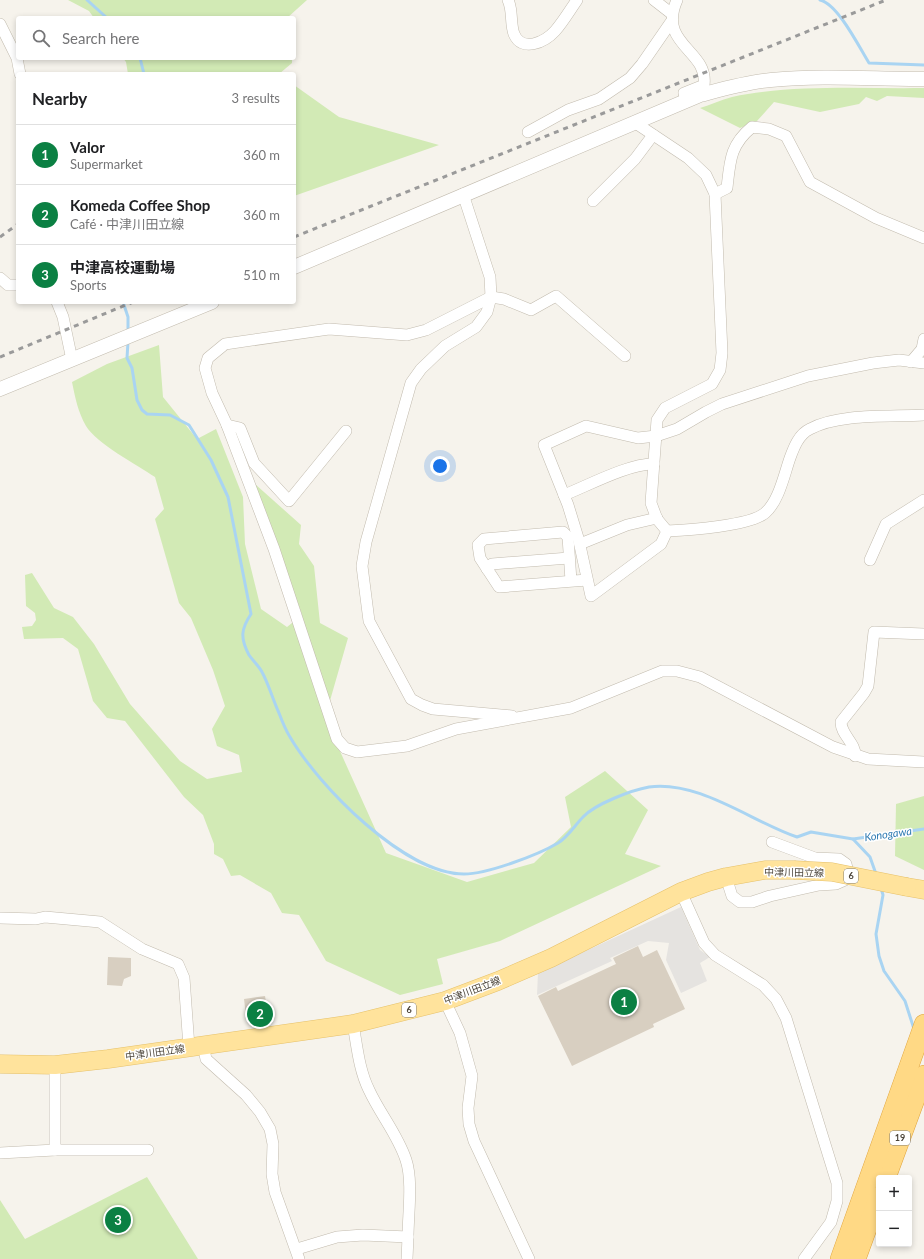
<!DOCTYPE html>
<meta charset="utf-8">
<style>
body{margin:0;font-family:Lato,"Noto Sans JP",sans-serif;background:#f6f6f6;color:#202124}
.controls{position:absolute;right:12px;bottom:12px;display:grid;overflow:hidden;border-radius:4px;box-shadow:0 2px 6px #0003}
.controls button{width:36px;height:36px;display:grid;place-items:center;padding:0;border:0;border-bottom:1px solid #e0e0e0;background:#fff;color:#202124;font:20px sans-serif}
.you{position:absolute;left:440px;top:466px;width:14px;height:14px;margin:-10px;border:3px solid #fff;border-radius:50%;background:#1a73e8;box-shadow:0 0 0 6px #1a73e833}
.badge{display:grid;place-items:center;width:26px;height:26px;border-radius:50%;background:#0b8043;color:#fff;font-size:13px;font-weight:700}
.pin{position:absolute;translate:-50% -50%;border:2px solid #fff;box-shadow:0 1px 4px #0006}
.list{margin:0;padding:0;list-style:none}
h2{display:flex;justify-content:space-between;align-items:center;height:52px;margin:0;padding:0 16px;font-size:17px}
h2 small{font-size:13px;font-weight:400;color:#757577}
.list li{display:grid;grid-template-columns:26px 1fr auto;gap:12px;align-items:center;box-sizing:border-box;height:60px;padding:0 16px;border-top:1px solid #e0e0e0}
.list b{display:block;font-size:15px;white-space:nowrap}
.list p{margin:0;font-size:13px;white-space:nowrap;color:#757577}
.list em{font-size:13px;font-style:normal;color:#757577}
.icon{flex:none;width:22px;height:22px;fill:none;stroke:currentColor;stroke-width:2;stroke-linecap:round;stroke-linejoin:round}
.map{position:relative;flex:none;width:924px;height:1259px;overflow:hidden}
.search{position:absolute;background:#fff;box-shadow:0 2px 6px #0003;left:16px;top:16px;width:280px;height:44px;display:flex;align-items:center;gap:10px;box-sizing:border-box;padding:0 14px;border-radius:4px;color:#757577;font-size:15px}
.panel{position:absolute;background:#fff;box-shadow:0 2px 6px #0003;left:16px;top:72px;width:280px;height:232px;border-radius:4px}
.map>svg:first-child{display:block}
.green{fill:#d2eab5}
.parking{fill:#e5e3e0}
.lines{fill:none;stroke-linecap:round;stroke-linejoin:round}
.stream{stroke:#a9d4f2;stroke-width:3}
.building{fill:#d8cfc1}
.minor-casing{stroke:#c2bbae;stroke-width:12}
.tertiary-casing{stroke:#c2bbae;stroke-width:15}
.primary-casing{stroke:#e6c16a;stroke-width:19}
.trunk-casing{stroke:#e0a43c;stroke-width:20}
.minor{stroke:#fff;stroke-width:11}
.tertiary{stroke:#fff;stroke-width:14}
.primary{stroke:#ffe39c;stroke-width:18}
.trunk{stroke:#ffd985;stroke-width:19}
.rail{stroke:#9a9a9a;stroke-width:3;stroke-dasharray:5 5;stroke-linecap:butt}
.primary-bridge-casing{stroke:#e6c16a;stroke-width:19;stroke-linecap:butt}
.primary-bridge{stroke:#ffe39c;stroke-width:18}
.labels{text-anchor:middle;stroke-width:3;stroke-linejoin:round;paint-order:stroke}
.shield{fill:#fff;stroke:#817c74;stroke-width:1}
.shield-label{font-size:9px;font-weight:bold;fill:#4b4439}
.street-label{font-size:10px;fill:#4b4439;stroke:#fff}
.water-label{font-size:11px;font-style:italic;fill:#2e7ab2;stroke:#fff}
</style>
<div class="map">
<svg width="924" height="1259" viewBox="0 0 924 1259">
<rect width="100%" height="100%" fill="#f6f3ec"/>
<g class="green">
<path d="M68,0h239l-20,18h-193l-5,-7z"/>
<path d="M123,58h169v5l-13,11h-151l-2,-12z"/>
<path d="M294,85l45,32 100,28 -145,51z"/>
<path d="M924,88v10l-37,-2 -10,5 -11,-4 -7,7 -39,8 -46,-10 -17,19 -17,7 -40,-20c10,-3 21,-8 32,-11 62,-13 129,-8 192,-9z"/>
<path d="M159,345l4,52 34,42 19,-10 27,68 2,47 16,65 26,18 15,-12 -47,-131 46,41 -2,19 15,22 6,57 28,15 -23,80 61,135 81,29 67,-19 37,-36 -6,-30 40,-26 43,39 -23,44 36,12 -161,75 -63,18 6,25 -43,11 -74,-34 -27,-46 -17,-2 -11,-20 -31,-18 -9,1 -8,-17 -9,-5v-10l-11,-29 -19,-18 -59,-76 -18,-3 -14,-17 -15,-52 -15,-11 -39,1 -2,-12 10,-1 4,-6 -1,-7 -9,-7 -1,-31 7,-2 22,35 19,9 21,27 36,60 50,57 27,18 35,-7 -3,-17 -22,-9 -5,-17 13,-23 -12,-36 -22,-52 -12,-15 -24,-84 9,-10 -9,-32c-18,-12 -59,-34 -69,-51 -8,-14 -11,-29 -14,-44l35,-18z"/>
<path d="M924,796v74l-29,-14 1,-52z"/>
<path d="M147,1177l51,82h-198v-59l25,39z"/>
</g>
<path class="parking" d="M681,907l19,43 10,7 -10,6 7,18 -26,12 -15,-33 3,-17 -21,-2 -38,17 2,3 -75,34 1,-22z"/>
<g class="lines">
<g class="stream">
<path d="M87,0l20,18"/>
<path d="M820,0c18,4 39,47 49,63l55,2"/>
<path d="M140,58l4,16"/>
<path d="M123,302l5,15v15"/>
<path d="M128,342l-1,16 5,10 5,32 5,10 5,4 23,1 19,10 22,35 17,37 23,117c-10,15 -11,24 -2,41 4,6 10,11 13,17 7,13 11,28 17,41 3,8 6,16 11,24 28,48 114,137 174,137 23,0 74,-19 94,-31 10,-6 17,-18 25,-26 12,-13 49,-27 66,-30 50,-7 103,35 148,50l14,-5 42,7 71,-10"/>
<path d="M853,839l17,18 6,17"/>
<path d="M881,888l2,7 -7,39 3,22 5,15 21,30 9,28"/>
</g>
</g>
<g class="building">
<path d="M638,946l5,11 14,-7 28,59 -32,15 1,3 -82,39 -34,-70 18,-9 2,4 58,-27 -3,-6z"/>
<path d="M108,957l23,1v18l-7,3 -2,7 -15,-1z"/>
<path d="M265,996l4,25 -15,3 -1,-9 -7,1 -2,-17z"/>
</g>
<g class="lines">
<defs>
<g id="minor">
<path d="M508,0c5,10 2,23 6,34 8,19 31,8 41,-3 8,-9 15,-21 22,-31"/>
<path d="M654,0l18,14"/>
<path d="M677,0c-20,45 32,50 27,85l-20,8 2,8"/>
<path d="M0,24l17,34 3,16"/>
<path d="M634,122l54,36 18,17 9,19 7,159 -2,17 -8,14 -47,24 -8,12 -6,83 6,16 10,12c21,-1 83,-5 98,-18 14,-12 19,-38 25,-55 4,-11 9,-24 20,-29 29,-16 81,-12 114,-14"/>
<path d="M528,132l40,-22 31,-11 31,-21 12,-14 29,-42"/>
<path d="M463,194l27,83 1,20 -4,15 -11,15 -31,19 -24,23 -10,14 -45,159 -4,24 7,55 42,78 11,6 11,4 79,7"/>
<path d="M715,194l12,-6c3,-27 3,-43 25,-61l17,2 17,7 24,46 66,36 48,20"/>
<path d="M593,201l42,-42 18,-24"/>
<path d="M0,278l8,7h10"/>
<path d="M57,302l6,15 9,43"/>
<path d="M625,356l-69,-60 -25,14 -27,-11 -13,-2 -65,33 -19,5 -78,-6 -104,15 -17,14 -3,10 7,25 15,32 47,124 63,190 8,9 12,4 50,-6 49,-17 115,-21 91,-37h15l23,6 133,70 35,12 56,3"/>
<path d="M911,362l11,-13 2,-10"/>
<path d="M227,425l13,3 14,35 35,38 57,-70"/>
<path d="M564,495c23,-9 66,-32 90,-31"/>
<path d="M667,531l-6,13 -70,52 -12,-55 -11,-36 -24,-60 42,-19 52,12 18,-2 21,-7 29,-17 16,-8 86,-28 65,-13 26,-3 25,3"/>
<path d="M580,544l47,-19 30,-7"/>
<path d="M870,560l16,-36 38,-24"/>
<path d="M487,569l5,-5 77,-6"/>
<path d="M571,581l-3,-44 -5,-5 -79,7 -6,6 2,13 19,29 88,-7"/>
<path d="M855,756c1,-13 -14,-21 -14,-34l23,-29 4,-7 6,-54 50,2"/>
<path d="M726,877l6,19 8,6h12l18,-6 49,-11 17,-1 9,-4 3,-8 -2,-8 -7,-5 -24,-1 -43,-16"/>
<path d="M681,892l23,51 11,12 48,30 13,14 10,19 51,165v18l-6,21 -27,37"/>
<path d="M0,918l36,1 9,-2 55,5 42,27 36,15 6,14 5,69"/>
<path d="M445,1001l15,32 12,43 -4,32 1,16 5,17 55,118"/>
<path d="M203,1045l3,14 40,36 14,17 10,17 3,15 -1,30 3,18 24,67"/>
<path d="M55,1150h93"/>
<path d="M0,1153l55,-3v-85"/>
<path d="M297,1249l40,-12 26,-2 45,2c0,-22 5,-56 -2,-77 -8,-25 -26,-46 -37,-70 -10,-20 -12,-44 -16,-66"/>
<path d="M407,1259l1,-22"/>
</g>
<g id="tertiary">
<path d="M294,267l406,-172c23,-6 47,-13 71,-15 51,-5 102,-1 153,-1"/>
<path d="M0,389l212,-87"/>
</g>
<g id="primary">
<path d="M907,887l17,3"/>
<path d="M0,1064l55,1 53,-6 245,-35 92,-23 53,-20 53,-23 130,-66 27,-10 18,-5 39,-7h29"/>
</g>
<g id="trunk">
<path d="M886,1178l38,-103"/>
<path d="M840,1259l84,-235"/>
<path d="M856,1259l23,-63"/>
</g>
</defs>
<use href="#minor" class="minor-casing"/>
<use href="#tertiary" class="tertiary-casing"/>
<use href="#primary" class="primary-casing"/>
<use href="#trunk" class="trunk-casing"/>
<use href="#minor" class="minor"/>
<use href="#tertiary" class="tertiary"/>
<use href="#primary" class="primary"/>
<use href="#trunk" class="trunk"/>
<g class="rail">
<path d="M0,237l18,-13"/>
<path d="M294,237l592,-237"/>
<path d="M0,357l133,-55"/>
</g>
<defs>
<path id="primary-bridge" d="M794,870l38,2 75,15"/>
</defs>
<use href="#primary-bridge" class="primary-bridge-casing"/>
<use href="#primary-bridge" class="primary-bridge"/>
</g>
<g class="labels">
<g class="shield">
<rect x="844" y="869" width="14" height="14" rx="3"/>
<rect x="402" y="1003" width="14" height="14" rx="3"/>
<rect x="890" y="1131" width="20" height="14" rx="3"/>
</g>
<g class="shield-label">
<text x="851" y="879">6</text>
<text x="409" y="1013">6</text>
<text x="900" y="1141">19</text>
</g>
<g class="street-label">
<text transform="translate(794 872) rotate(1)" y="4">中津川田立線</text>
<text transform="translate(472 990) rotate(-21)" y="4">中津川田立線</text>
<text transform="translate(155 1052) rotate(-8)" y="4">中津川田立線</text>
</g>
<g class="water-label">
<text transform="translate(888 834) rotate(-8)" y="4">Konogawa</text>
</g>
</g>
</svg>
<div class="controls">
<button>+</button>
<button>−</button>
</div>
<div class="you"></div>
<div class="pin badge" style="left:624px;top:1002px">1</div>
<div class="pin badge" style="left:260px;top:1014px">2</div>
<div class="pin badge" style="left:118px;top:1220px">3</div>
<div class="search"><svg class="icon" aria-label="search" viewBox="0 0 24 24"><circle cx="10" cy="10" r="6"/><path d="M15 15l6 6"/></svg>Search here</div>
<section class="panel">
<h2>Nearby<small>3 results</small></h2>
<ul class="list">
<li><span class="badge">1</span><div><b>Valor</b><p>Supermarket</p></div><em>360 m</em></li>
<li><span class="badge">2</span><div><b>Komeda Coffee Shop</b><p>Café · 中津川田立線</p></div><em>360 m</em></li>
<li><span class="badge">3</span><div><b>中津高校運動場</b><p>Sports</p></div><em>510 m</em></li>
</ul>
</section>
</div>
